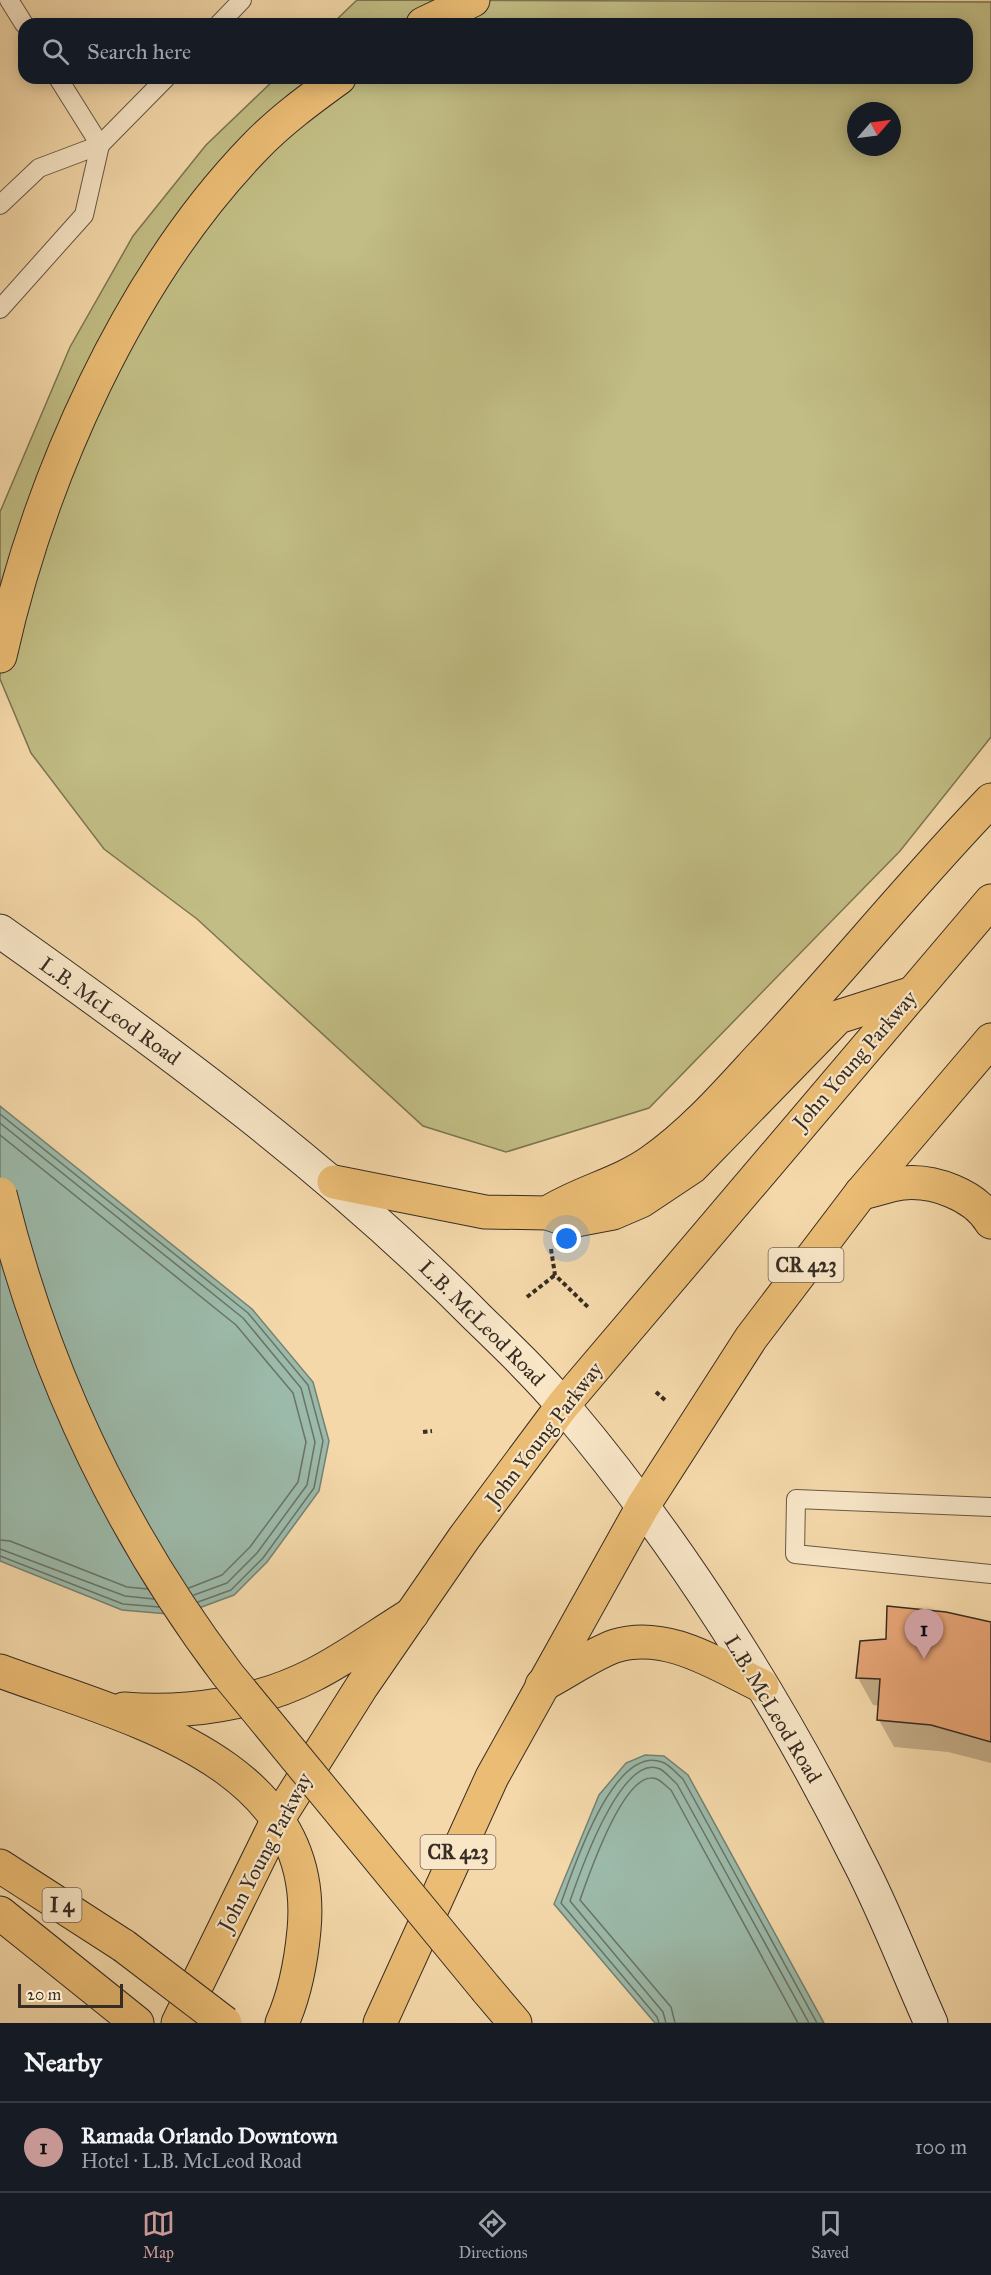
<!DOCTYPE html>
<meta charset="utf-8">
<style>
body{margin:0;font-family:"IM FELL Great Primer",serif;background:#20242c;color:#f1f3f6}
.compass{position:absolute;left:847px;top:102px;width:54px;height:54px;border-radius:50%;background:#171b24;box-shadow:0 3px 15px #0003;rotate:62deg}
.scale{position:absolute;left:18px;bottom:15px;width:105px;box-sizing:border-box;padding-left:6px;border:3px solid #382d24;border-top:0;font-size:16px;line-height:21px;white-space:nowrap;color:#382d24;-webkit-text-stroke:4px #f8e6c7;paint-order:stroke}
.you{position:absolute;left:567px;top:1239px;width:21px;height:21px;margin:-15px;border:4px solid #fff;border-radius:50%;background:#1a73e8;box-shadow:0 0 0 9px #1a73e833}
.badge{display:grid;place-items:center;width:39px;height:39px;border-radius:50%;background:#c59692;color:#111;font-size:20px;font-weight:700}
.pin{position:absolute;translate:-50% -50px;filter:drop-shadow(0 2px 3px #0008)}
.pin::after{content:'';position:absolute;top:32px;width:21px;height:18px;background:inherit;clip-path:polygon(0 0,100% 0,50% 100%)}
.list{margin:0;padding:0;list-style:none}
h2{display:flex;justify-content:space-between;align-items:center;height:78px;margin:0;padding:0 24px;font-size:26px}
h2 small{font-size:20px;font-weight:400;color:#9ea1a6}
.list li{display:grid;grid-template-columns:39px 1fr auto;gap:18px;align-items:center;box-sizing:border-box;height:90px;padding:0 24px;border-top:2px solid #363941}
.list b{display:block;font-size:22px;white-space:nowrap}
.list p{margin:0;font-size:20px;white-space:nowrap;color:#9ea1a6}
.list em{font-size:20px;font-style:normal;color:#9ea1a6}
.icon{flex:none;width:33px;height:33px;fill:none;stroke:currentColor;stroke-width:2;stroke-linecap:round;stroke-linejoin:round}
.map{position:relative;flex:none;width:991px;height:2023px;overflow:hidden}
.search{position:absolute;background:#171b24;box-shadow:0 3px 15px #0003;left:18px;right:18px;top:18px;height:66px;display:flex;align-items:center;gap:15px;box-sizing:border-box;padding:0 21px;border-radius:18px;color:#9ea1a6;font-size:22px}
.sheet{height:168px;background:#171b24}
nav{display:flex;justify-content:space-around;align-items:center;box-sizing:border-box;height:84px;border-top:2px solid #363941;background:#171b24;font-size:16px;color:#9ea1a6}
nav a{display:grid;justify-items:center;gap:3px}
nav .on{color:#c59692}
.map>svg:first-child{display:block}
.green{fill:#c1bd84;stroke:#7c7554;stroke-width:1.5;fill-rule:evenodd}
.water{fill:#9cbaaa;stroke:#748274;stroke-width:1.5}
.shadow{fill:#0003}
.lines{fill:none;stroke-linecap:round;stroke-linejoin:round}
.shore{stroke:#6a7467;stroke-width:1.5}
.building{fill:#e6a475;stroke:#382d24;stroke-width:1.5}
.lane-casing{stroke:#675845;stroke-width:20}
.secondary-casing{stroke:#382d24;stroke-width:35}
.primary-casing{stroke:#382d24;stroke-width:35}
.highway-casing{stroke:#382d24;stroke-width:35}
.path{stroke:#382d24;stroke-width:4;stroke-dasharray:4.5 3;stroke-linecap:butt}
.lane{stroke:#f8e6c7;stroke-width:18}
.secondary{stroke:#f8e6c7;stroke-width:33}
.primary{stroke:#eabc74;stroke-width:33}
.highway{stroke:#eabc74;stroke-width:33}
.highway-bridge-casing{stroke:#382d24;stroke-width:35;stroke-linecap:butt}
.highway-bridge{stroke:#eabc74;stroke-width:33}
.labels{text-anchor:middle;stroke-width:4.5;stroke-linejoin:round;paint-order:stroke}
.shield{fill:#f8e6c7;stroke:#726455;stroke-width:1.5}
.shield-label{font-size:20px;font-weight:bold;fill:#382d24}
.street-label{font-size:21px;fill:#382d24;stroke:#f8e6c7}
</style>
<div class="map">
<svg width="991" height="2023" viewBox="0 0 991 2023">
<rect width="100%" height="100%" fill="#f4d8a9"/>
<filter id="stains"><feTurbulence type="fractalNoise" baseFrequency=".00333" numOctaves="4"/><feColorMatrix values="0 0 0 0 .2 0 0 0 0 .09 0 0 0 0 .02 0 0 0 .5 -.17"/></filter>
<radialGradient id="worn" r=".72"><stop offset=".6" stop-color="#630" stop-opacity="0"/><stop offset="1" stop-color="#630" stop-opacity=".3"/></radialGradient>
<path class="green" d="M357,0l634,2v735l-91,114 -251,257 -143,44 -83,-26 -226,-207 -93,-70 -73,-96 -31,-74v-167l70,-165 63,-111 73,-91 70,-67h691v-54h-635zM856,111h36v36h-36z"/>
<g class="water">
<path d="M0,1106l252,203 61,73 16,59 -10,50 -52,71 -33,33 -54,20 -58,-5 -122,-49z"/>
<path d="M645,1755l19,1 24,19 136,248h-169l-101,-119 45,-109 27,-32z"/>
</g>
<path class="shadow" d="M991,1625v138l-43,-11 -54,-5 -15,-27 1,-14 -7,-1 -15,-27 29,-37z"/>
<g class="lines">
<g class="shore">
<path d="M0,1114l248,199 60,72 15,56 -9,47 -51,70 -32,32 -33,12"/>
<path d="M0,1123l243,195 58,70 14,54 -8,43 -50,68 -30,30 -33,12"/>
<path d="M0,1135l236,190 57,68 13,49 -8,40 -48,65 -28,28 -33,13"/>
<path d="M0,1540l10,1 117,46 21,2"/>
<path d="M0,1549l125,47 29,3"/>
<path d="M0,1556l123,48 36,3"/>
<path d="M659,2023l-2,-6 -96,-114c12,-33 52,-159 101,-141 7,2 15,12 21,17l134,244"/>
<path d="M666,2023l-3,-11 -93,-111c9,-26 51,-149 90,-132 6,3 12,11 17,15l132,239"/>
<path d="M675,2023l-4,-16 -91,-107c9,-26 42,-121 71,-122 8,-1 14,8 20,12l127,233"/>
</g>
</g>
<path class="building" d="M887,1606l59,6 45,10v120l-60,-17 -54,-5 3,-41 -24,-1 4,-37 26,-2z"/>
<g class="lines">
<defs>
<g id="lane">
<path d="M9,0l15,24"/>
<path d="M219,24l23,-24"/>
<path d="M0,205l39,-37 61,-23 66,-67"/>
<path d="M0,309l84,-94 16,-70 -42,-67"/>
<path d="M991,1507l-195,-8 -1,55 196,20"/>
</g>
<path id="secondary" d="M0,931c168,119 334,241 478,387 30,29 60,58 87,90 115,136 215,295 294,454 27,52 48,108 72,161"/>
<g id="primary">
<path d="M334,1182l151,30 62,1 24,8 42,-8 28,-12 51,-34 146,-150 75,-24"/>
<path d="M861,1193c14,-3 28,-8 42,-10 31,-3 72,12 88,39"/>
<path d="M542,1685c22,-11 50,-31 73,-39 52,-16 103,19 147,40"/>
<path d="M178,2023l100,-204 84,-133 102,-148 99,-133 428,-504"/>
<path d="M380,2023l112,-246 151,-271 108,-168 110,-145 130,-153"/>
</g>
<g id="highway">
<path d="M423,24l50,-24"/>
<path d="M0,656c39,-176 128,-378 255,-509 25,-26 55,-48 84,-69"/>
<path d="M547,1213c33,-21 73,-29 105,-52 41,-29 75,-68 108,-104 79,-84 151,-174 231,-257"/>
<path d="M0,1671c123,46 320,89 304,259 -3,32 -9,64 -22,93"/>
<path d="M124,1709c63,5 132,-5 189,-34 34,-17 66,-41 99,-61"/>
<path d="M0,1866l124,80"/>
<path d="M0,1913l137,110"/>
<path d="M487,1990l28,33"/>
</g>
</defs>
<use href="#lane" class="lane-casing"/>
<use href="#secondary" class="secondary-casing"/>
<use href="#primary" class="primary-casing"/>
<use href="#highway" class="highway-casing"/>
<g class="path">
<path d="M551,1249l4,26 34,33"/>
<path d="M527,1297l28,-22"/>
<path d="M656,1392l10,9"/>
<path d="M423,1432l9,-1"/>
</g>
<use href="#lane" class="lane"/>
<use href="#secondary" class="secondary"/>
<use href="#primary" class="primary"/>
<use href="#highway" class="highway"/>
<defs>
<g id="highway-bridge">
<path d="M0,1194c43,176 119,337 228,481l259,315"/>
<path d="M124,1946l101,77"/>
</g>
</defs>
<use href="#highway-bridge" class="highway-bridge-casing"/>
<use href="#highway-bridge" class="highway-bridge"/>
</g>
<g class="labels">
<g class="shield">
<rect x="768.5" y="1248" width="75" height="34" rx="4.5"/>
<rect x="420.5" y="1835" width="75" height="34" rx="4.5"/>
<rect x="42.5" y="1888" width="39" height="34" rx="4.5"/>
</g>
<g class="shield-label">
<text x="806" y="1272">CR 423</text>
<text x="458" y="1859">CR 423</text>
<text x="62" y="1912">I 4</text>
</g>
<g class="street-label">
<text transform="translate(110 1011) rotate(36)" y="7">L.B. McLeod Road</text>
<text transform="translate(855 1060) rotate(-49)" y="7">John Young Parkway</text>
<text transform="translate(482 1323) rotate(45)" y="7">L.B. McLeod Road</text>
<text transform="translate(544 1434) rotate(-52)" y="7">John Young Parkway</text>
<text transform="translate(773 1709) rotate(59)" y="7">L.B. McLeod Road</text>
<text transform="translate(265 1852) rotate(-62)" y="7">John Young Parkway</text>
</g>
</g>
<rect width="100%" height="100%" filter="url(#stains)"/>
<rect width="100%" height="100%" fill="url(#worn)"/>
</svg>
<svg class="compass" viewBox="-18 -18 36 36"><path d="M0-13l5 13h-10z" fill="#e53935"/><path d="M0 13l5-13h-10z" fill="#9ea1a6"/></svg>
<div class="scale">20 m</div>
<div class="you"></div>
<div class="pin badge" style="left:924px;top:1659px">1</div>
<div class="search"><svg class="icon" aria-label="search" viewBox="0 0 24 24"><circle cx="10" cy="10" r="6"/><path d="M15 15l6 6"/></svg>Search here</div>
</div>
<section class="sheet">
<h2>Nearby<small></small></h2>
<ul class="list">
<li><span class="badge">1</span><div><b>Ramada Orlando Downtown</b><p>Hotel · L.B. McLeod Road</p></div><em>100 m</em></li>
</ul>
</section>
<nav>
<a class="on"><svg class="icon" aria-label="map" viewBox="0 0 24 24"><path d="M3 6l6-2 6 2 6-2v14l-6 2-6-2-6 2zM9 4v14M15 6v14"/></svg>Map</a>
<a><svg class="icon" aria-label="directions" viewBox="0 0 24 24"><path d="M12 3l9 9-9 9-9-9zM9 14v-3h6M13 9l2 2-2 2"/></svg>Directions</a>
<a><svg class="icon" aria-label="saved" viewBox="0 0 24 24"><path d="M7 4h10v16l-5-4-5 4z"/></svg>Saved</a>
</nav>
